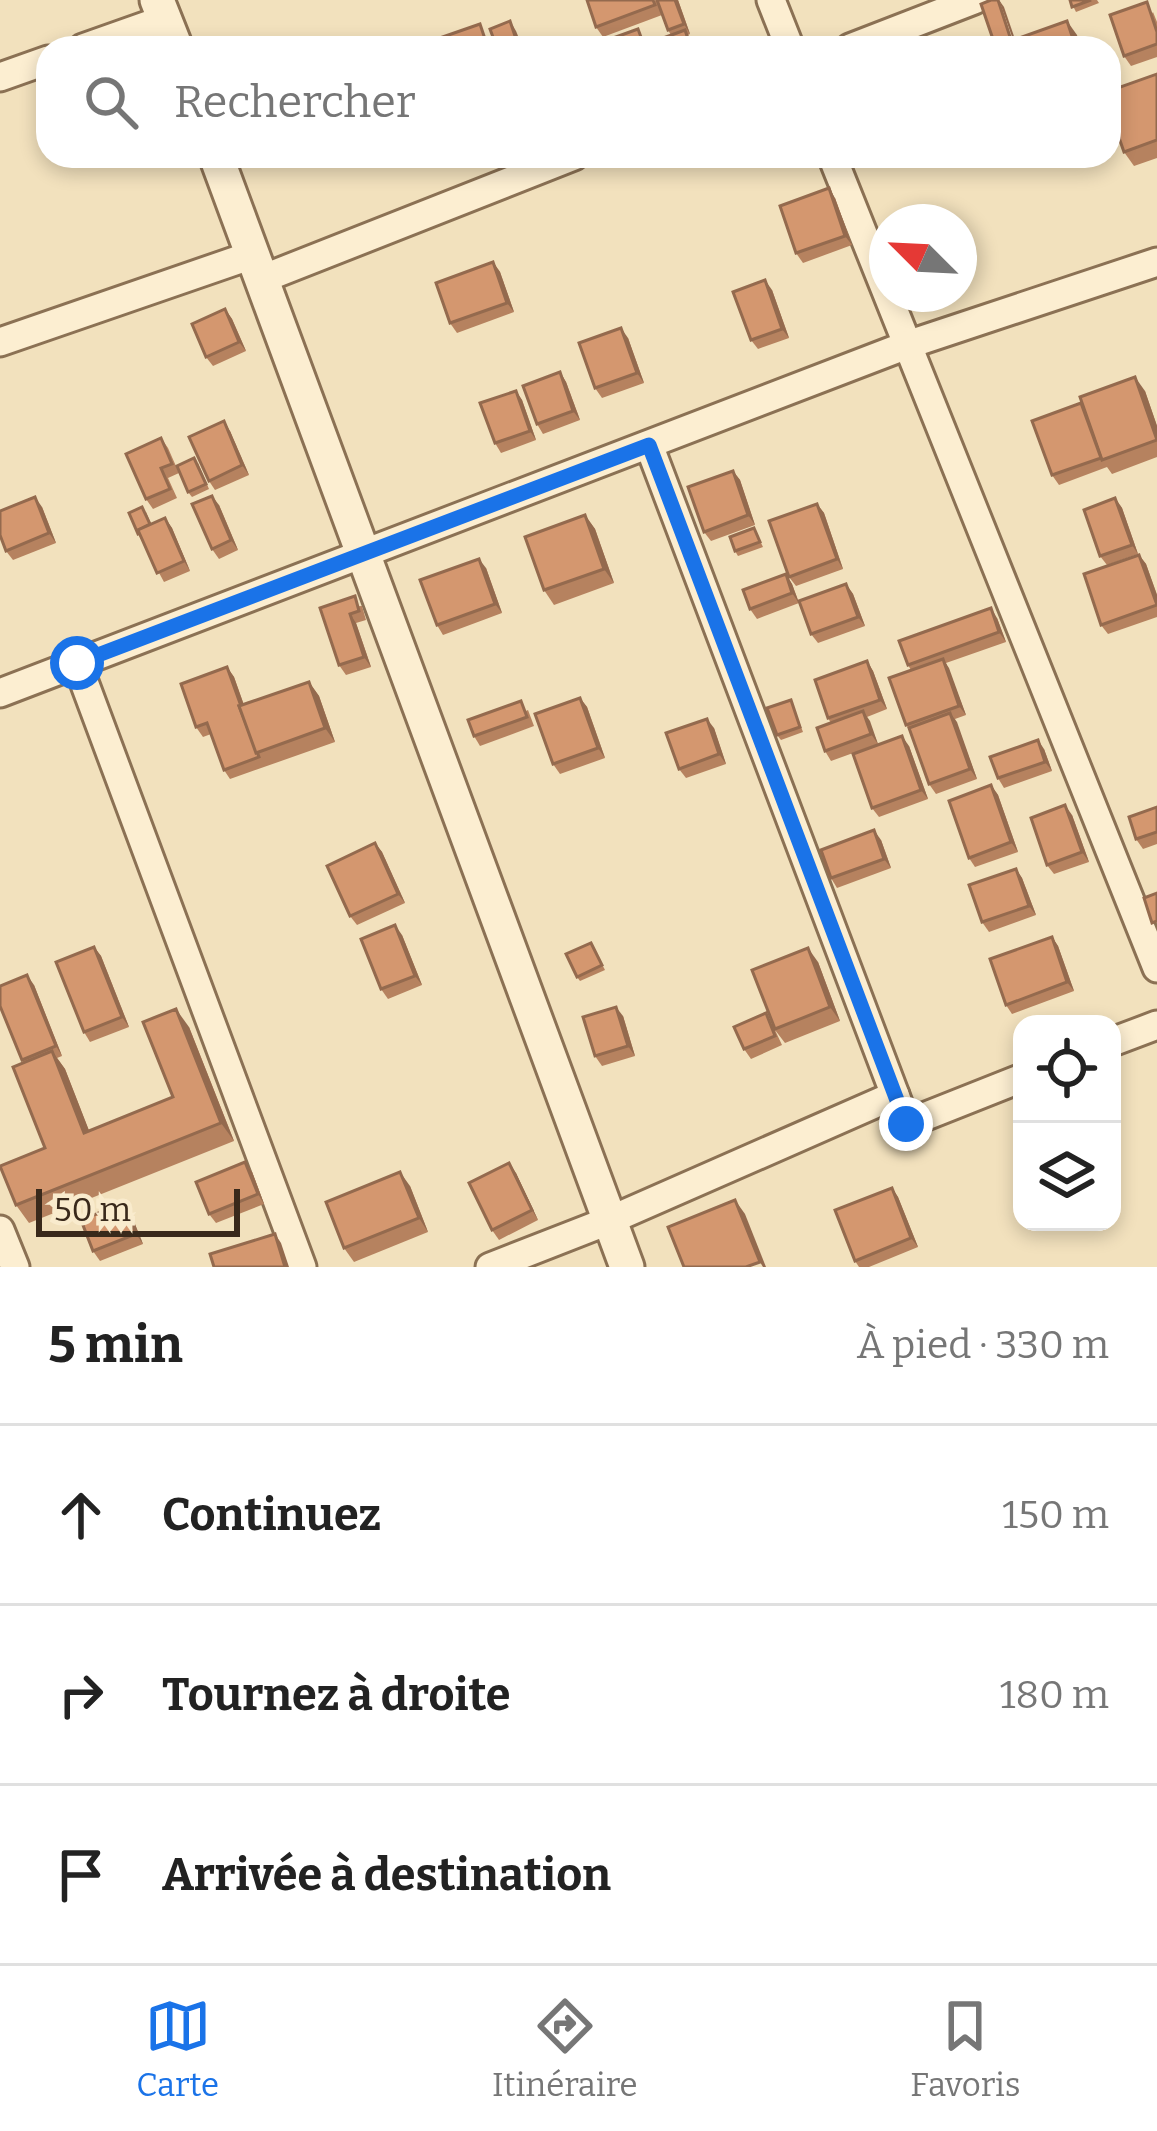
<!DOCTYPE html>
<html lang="fr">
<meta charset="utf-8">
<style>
body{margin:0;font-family:Bitter,serif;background:#f2f2f2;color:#222}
.controls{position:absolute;right:36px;bottom:36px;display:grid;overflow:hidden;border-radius:24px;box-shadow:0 6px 18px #0003}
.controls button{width:108px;height:108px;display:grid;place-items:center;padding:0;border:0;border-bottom:3px solid #e0e0e0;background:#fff;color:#222;font:60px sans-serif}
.compass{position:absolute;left:869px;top:204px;width:108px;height:108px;border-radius:50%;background:#fff;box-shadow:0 6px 18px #0003;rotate:294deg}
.scale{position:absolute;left:36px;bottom:30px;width:204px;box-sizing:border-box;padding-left:12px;border:6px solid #39291b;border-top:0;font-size:33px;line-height:42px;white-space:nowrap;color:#39291b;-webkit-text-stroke:9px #f9ebcd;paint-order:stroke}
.stop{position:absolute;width:36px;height:36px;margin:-27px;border:9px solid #1a73e8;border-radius:50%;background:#fff}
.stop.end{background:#1a73e8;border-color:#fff;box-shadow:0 3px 12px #0008}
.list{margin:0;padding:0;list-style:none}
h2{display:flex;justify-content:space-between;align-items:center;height:156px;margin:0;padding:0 48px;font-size:51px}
h2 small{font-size:39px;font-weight:400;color:#767676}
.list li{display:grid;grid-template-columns:78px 1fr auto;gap:36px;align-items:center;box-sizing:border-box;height:180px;padding:0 48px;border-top:3px solid #e0e0e0}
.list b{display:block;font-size:45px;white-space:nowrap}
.list em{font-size:39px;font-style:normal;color:#767676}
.icon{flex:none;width:66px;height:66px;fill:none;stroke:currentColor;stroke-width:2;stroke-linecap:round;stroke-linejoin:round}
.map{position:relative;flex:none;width:1157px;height:1267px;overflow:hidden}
.search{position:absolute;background:#fff;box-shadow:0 6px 18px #0003;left:36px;right:36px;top:36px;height:132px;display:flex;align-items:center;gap:30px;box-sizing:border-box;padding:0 42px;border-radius:36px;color:#767676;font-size:45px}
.sheet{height:696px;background:#fff}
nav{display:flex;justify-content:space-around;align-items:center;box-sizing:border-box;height:168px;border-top:3px solid #e0e0e0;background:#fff;font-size:33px;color:#767676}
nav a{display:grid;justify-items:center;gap:6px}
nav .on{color:#1a73e8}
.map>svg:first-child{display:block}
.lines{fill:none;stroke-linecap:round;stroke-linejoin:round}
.minor-casing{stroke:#8b7154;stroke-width:33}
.tertiary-casing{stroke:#8b7154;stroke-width:39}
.minor{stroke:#fceed1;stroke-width:27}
.tertiary{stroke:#fceed1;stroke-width:33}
.wall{fill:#b6825f}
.shaded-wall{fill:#946a4e}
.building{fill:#d4976f;stroke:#946a4e;stroke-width:3}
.route{stroke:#1a73e8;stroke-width:15}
</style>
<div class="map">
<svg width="1157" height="1267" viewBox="0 0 1157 1267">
<rect width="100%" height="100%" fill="#f2e1bd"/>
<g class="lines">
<defs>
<g id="minor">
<path d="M771,0l19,48"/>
<path d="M83,48l82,-29"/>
<path d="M850,48l124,-48"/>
<path d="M0,77l48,-17"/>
<path d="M832,156l325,812"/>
<path d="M262,279l312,-123"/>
<path d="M0,342l252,-87"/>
<path d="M649,445l257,679 116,-46"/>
<path d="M77,663l225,604"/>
<path d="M0,693l907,-348 250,-83"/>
<path d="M1112,1042l45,-17"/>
<path d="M0,1230l15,37"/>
<path d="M490,1267l118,-46 287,-126"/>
</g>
<g id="tertiary">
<path d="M157,0l19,48"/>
<path d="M216,156l411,1111"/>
</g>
</defs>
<use href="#minor" class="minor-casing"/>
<use href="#tertiary" class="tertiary-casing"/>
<use href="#minor" class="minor"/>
<use href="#tertiary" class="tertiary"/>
</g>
<g class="wall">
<path d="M656,0l6,15 -59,22 -7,-10z"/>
<path d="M678,0l12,34 -2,1 4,5 -21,-5 -3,-5z"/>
<path d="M1070,0h27l2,3 -23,9z"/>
<path d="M1153,12l4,10v35l-26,9 -7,-10z"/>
<path d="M1157,74v84l-23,8 -10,-14z"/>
<path d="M835,198l17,47 -49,18 -7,-10z"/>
<path d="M493,262l7,10 14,40 -57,21 -7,-10z"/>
<path d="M772,290l17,48 -31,11 -7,-9z"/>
<path d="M225,309l7,10 14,32 -33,15 -7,-9z"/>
<path d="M628,338l16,45 -42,15 -7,-10z"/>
<path d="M560,372l6,10 14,38 -37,14 -6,-10z"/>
<path d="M516,391l6,9 14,40 -35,13 -6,-10z"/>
<path d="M1145,391l12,35v31l-45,17 -5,-7 -48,18 -7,-10z"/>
<path d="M230,431l19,44 -34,15 -6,-9z"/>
<path d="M161,438l7,10 11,25 -11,5 9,20 -24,11 -7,-10z"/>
<path d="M198,463l11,26 -17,8 -4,-5z"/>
<path d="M733,471l7,9 15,45 -44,16 -7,-9z"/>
<path d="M1115,498l7,10 16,46 -31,11 -7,-9z"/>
<path d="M817,504l7,9 19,56 -47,17 -7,-9z"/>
<path d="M219,505l19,45 -19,9 -7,-10z"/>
<path d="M42,507l14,36 -43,17 -7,-9z"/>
<path d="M146,512l5,12 14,-6 7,10 18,43 -26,11 -26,-48z"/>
<path d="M585,515l10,14 19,54 -60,22 -10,-15z"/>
<path d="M754,528l9,19 -25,9 -3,-5z"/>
<path d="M1139,555l7,9 11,31v22l-49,17 -7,-9z"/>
<path d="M486,568l16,45 -59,22 -6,-10z"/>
<path d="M786,574l6,10 7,19 -42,16 -7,-10z"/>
<path d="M846,584l7,10 12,32 -47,17 -7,-9z"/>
<path d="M362,606l4,14 -10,3 15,44 -25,8 -7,-10 -19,-57z"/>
<path d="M997,618l9,24 -60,21 20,52 -11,4 22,60 -41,15 -7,-10 -19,-54 -4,-5 5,-55 -3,-5z"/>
<path d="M867,661l6,10 14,38 -20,8 11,27 -47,17 -6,-10 6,-28 -3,-5z"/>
<path d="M227,667l7,10 10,28 65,-23 10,14 16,46 -105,37 -6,-9 -13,-36 -8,3 -7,-10z"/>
<path d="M580,698l7,9 18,51 -45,16 -7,-10z"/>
<path d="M791,700l12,32 -22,8 -4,-5z"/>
<path d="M528,710l6,16 -54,20 -6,-10z"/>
<path d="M714,728l12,36 -40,14 -7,-9z"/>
<path d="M909,746l19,53 -49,18 -7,-9z"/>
<path d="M1044,749l8,22 -48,17 -6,-10z"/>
<path d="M991,785l7,10 20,57 -43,15 -6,-9z"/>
<path d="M1157,807v37l-14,5 -7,-10z"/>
<path d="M1072,815l17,47 -35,12 -7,-9z"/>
<path d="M881,840l10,28 -54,20 -6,-10z"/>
<path d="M375,843l7,9 23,51 -48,22 -7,-9z"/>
<path d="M1016,869l6,9 14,37 -47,17 -7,-10z"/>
<path d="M402,935l20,50 -34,14 -7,-10z"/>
<path d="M1052,937l6,9 16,45 -62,23 -6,-9z"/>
<path d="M591,943l14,27 -25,11 -3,-4z"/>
<path d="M94,947l7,9 28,71 -39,15 -6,-10z"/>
<path d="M818,962l22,59 -55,22 -10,-13 7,15 -31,14 -7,-10 29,-25z"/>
<path d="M34,985l28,71 -5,2 8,11 24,62 84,-34 16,-70 45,114 -205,82 -13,-18 29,-57 -23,-88z"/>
<path d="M623,1016l12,40 -33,10 -7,-10z"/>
<path d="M245,1162l7,10 12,32 -48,19 -7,-9z"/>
<path d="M516,1173l22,47 -39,20 -7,-10z"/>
<path d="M410,1186l18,46 -74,30 -10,-14z"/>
<path d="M892,1188l6,9 20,50 -49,20h-10l-4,-6z"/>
<path d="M123,1203l7,9 13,32 -43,17 -7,-10z"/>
</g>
<g class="shaded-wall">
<path d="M675,0h3l12,34 -6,-10z"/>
<path d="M999,0l5,7 14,41h-2z"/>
<path d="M510,21l6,10 7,17h-4z"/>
<path d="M1067,21l10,14 4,13h-5z"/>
<path d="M829,188l6,10 17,47 -7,-9z"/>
<path d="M493,262l7,10 14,40 -7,-9z"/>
<path d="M765,280l7,10 17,48 -7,-9z"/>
<path d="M225,309l7,10 14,32 -7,-9z"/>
<path d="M621,328l7,10 16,45 -7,-10z"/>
<path d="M560,372l6,10 14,38 -7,-9z"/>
<path d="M1135,377l10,14 12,35v14z"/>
<path d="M516,391l6,9 14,40 -6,-9z"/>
<path d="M224,421l6,10 19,44 -7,-10z"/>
<path d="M733,471l7,9 15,45 -7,-10z"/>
<path d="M212,496l7,9 19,45 -7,-10z"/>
<path d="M35,497l7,10 14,36 -7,-10z"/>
<path d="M1115,498l7,10 16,46 -6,-9z"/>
<path d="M817,504l7,9 19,56 -6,-10z"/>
<path d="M585,515l10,14 19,54 -10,-14z"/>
<path d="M165,518l7,10 18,43 -6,-10z"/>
<path d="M1139,555l7,9 11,31v9z"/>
<path d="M479,559l7,9 16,45 -7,-9z"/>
<path d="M786,574l6,10 7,19 -7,-10z"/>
<path d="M846,584l7,10 12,32 -7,-9z"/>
<path d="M991,608l6,10 9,24 -7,-10z"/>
<path d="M350,614l6,9 15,44 -7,-10z"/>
<path d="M943,659l6,9 17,47 -7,-9z"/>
<path d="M867,661l6,10 14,38 -7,-9z"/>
<path d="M227,667l7,10 26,74 -2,1z"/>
<path d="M309,682l10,14 16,46 -10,-14z"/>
<path d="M580,698l7,9 18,51 -7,-10z"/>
<path d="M863,711l7,10 8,23 -7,-10z"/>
<path d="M950,713l7,9 20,57 -7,-10z"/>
<path d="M707,719l7,9 12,36 -7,-10z"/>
<path d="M902,736l7,10 19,53 -7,-9z"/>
<path d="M1038,740l6,9 8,22 -7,-9z"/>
<path d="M991,785l7,10 20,57 -7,-10z"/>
<path d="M1065,805l7,10 17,47 -7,-10z"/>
<path d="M874,830l7,10 10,28 -7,-9z"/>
<path d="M375,843l7,9 23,51 -7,-9z"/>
<path d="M1016,869l6,9 14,37 -7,-9z"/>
<path d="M395,925l7,10 20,50 -7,-9z"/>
<path d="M1052,937l6,9 16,45 -7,-9z"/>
<path d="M94,947l7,9 28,71 -7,-10z"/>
<path d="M808,948l10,14 22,59 -10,-14z"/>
<path d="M27,975l7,10 28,71 -6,-10z"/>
<path d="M616,1007l7,9 12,40 -7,-10z"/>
<path d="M176,1009l13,18 45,114 -13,-18z"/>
<path d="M52,1051l13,18 32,82 -13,-18z"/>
<path d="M245,1162l7,10 12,32 -6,-10z"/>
<path d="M509,1163l7,10 22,47 -6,-10z"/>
<path d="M400,1172l10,14 18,46 -9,-14z"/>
<path d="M892,1188l6,9 20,50 -7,-9z"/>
<path d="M735,1200l10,14 21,53h-3l-3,-5z"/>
<path d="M123,1203l7,9 13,32 -7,-10z"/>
<path d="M275,1234l6,9 8,24h-4z"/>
</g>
<g class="building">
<path d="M587,0h66l2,5 -59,22z"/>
<path d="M657,0h18l9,24 -16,6z"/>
<path d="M991,0h7l15,46 -17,2 -15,-44z"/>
<path d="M1070,0h21l-19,7z"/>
<path d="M1147,2l10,30v12l-33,12 -14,-41z"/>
<path d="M510,21l9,27h-22l-7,-19z"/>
<path d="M1067,21l9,27h-63l-2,-7z"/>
<path d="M480,24l8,24h-51l-3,-8z"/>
<path d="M638,29l7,19h-41l-2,-6z"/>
<path d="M685,30l6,18h-21l-4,-11z"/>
<path d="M1157,74v66l-33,12 -15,-43v-18z"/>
<path d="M829,188l16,48 -49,17 -16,-47z"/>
<path d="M493,262l14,41 -57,20 -14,-40z"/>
<path d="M765,280l17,49 -31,11 -18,-48z"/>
<path d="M225,309l14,33 -33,15 -14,-33z"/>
<path d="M621,328l16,45 -42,15 -16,-45z"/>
<path d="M560,372l13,39 -36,13 -14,-38z"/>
<path d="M1135,377l22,63 -55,20 -22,-63z"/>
<path d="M516,391l14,40 -35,12 -15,-40z"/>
<path d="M1081,403l20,55 -49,17 -20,-54z"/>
<path d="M224,421l18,44 -33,16 -20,-44z"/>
<path d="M161,438l11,26 -11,4 9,21 -24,10 -20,-45z"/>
<path d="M194,458l12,26 -18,8 -11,-26z"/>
<path d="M733,471l15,44 -44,17 -16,-45z"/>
<path d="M212,496l19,44 -19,9 -20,-45z"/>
<path d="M35,497l14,36 -43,18 -6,-16v-24z"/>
<path d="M1115,498l17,47 -32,11 -16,-46z"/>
<path d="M817,504l20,55 -48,18 -20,-56z"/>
<path d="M142,507l8,17 -12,6 2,3 -2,1 -9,-21z"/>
<path d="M585,515l19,54 -60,21 -19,-53z"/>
<path d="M165,518l19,43 -27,12 -19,-43z"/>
<path d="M754,528l6,14 -25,9 -5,-14z"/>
<path d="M1139,555l18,50 -56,20 -17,-51z"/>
<path d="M479,559l16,45 -58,21 -17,-45z"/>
<path d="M786,574l6,19 -42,16 -7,-19z"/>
<path d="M846,584l12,33 -47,17 -12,-33z"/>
<path d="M355,596l4,15 -9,3 14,43 -25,8 -19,-57z"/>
<path d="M991,608l8,24 -91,33 -9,-24z"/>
<path d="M943,659l16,47 -53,19 -17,-47z"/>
<path d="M867,661l13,39 -52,18 -13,-38z"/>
<path d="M227,667l14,39h-2l20,51 -35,13 -17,-47 -11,4 -15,-43z"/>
<path d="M309,682l16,46 -69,25 -17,-47z"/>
<path d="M580,698l18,50 -45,16 -18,-50z"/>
<path d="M791,700l9,27 -23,8 -10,-27z"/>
<path d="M521,701l6,16 -53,19 -6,-16z"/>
<path d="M863,711l8,23 -46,17 -8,-23z"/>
<path d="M950,713l20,56 -41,15 -20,-56z"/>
<path d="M707,719l12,35 -40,15 -13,-36z"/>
<path d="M902,736l19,54 -49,18 -19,-54z"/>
<path d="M1038,740l7,22 -47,16 -8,-21z"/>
<path d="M991,785l20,57 -42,16 -20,-57z"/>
<path d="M1065,805l17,47 -35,13 -16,-47z"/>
<path d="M1157,807v25l-21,7 -7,-22z"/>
<path d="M874,830l10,29 -53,19 -10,-28z"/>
<path d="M375,843l23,51 -48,22 -23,-50z"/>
<path d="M1016,869l13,37 -47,16 -13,-37z"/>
<path d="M1157,893v28l-5,2 -8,-25z"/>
<path d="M395,925l20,51 -34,13 -20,-50z"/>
<path d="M1052,937l15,45 -61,23 -16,-46z"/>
<path d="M591,943l11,22 -25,12 -11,-23z"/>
<path d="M94,947l28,70 -38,15 -28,-70z"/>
<path d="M808,948l22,59 -55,22 -23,-59z"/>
<path d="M27,975l29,71 -34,14 -22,-54v-20z"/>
<path d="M616,1007l12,39 -33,10 -12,-39z"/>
<path d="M176,1009l45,114 -205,82 -16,-39 45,-18 -32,-81 39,-16 32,82 89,-36 -30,-75z"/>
<path d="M766,1013l9,23 -31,13 -10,-22z"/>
<path d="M245,1162l13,32 -49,20 -13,-32z"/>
<path d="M509,1163l23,47 -40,20 -23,-47z"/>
<path d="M400,1172l19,46 -75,30 -18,-46z"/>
<path d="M892,1188l19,50 -56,23 -20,-51z"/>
<path d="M735,1200l25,62 -14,5h-62l-16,-40z"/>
<path d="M123,1203l13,31 -43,17 -12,-31z"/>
<path d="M275,1234l10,33h-71l-4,-13z"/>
</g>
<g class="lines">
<path class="route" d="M77,663l572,-218 257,679"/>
</g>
</svg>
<div class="controls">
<button><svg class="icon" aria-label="locate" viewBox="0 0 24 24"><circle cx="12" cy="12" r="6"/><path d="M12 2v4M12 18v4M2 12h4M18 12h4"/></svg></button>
<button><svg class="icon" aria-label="layers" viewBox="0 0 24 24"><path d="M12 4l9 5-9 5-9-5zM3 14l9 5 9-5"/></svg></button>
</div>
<svg class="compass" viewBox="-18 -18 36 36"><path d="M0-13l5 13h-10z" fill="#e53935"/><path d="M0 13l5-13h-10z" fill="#767676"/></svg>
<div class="scale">50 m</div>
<div class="stop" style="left:77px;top:663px"></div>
<div class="stop end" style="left:906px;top:1124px"></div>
<div class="search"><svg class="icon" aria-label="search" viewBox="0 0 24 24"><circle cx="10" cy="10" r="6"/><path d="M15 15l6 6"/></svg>Rechercher</div>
</div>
<section class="sheet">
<h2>5 min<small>À pied · 330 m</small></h2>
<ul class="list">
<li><svg class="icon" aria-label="ahead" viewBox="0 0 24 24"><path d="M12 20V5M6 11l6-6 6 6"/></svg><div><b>Continuez</b></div><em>150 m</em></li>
<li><svg class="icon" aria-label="right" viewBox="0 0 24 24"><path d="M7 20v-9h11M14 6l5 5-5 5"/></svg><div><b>Tournez à droite</b></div><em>180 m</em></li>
<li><svg class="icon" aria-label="arrive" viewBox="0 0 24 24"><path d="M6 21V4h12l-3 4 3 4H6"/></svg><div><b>Arrivée à destination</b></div></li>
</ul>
</section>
<nav>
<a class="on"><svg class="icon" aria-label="map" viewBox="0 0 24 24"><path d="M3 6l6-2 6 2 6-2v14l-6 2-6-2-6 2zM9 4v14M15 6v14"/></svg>Carte</a>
<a><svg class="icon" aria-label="directions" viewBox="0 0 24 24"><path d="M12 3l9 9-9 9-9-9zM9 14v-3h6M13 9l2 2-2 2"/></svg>Itinéraire</a>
<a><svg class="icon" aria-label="saved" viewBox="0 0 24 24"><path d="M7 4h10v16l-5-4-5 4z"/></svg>Favoris</a>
</nav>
